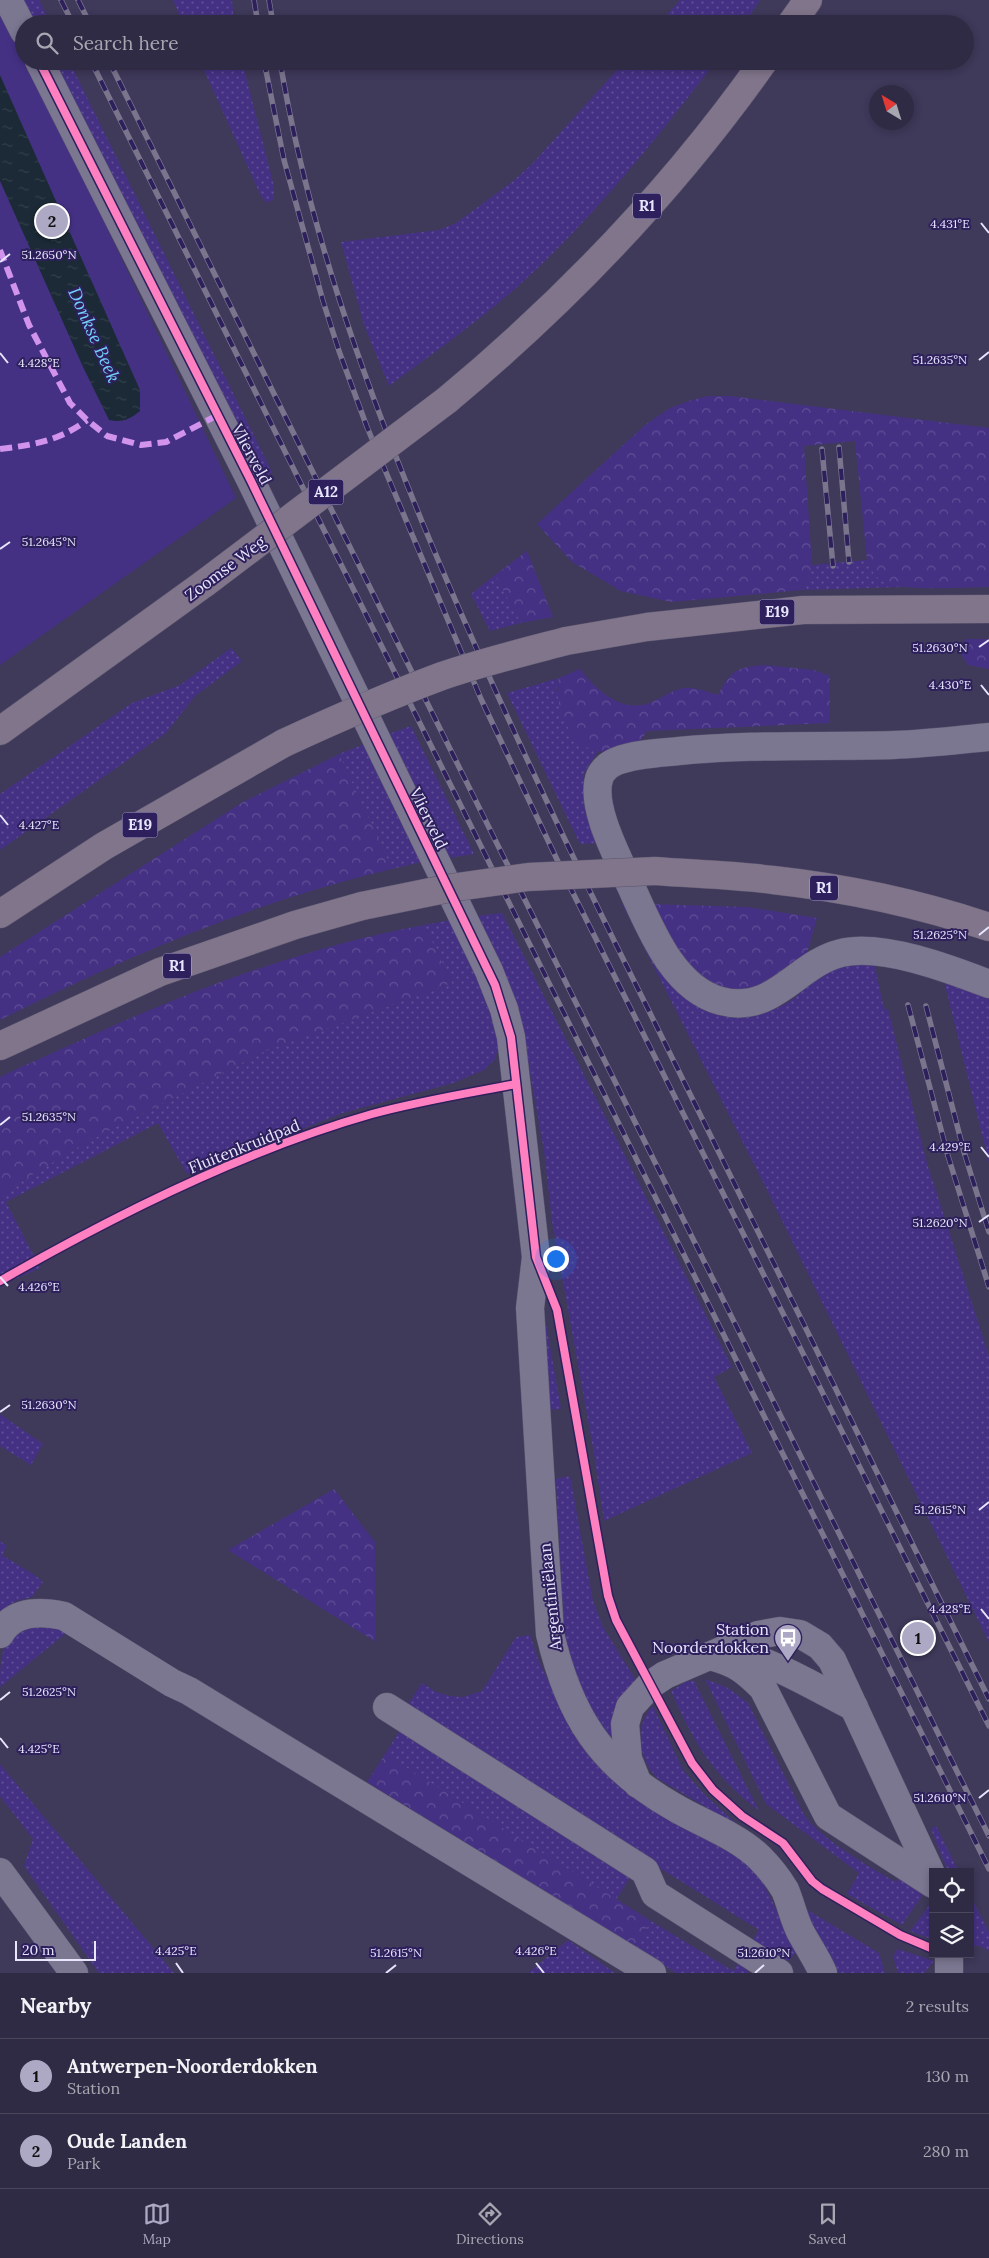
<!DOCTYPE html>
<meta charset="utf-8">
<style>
body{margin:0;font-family:Lora,serif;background:#37334b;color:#f1f3f6}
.controls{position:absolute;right:15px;bottom:15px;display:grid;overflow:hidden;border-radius:0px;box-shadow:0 2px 8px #0003}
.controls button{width:45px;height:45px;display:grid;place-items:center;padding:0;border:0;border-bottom:1px solid #4a475d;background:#2f2b44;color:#f1f3f6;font:25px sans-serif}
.compass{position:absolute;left:869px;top:85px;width:45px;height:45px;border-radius:50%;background:#2f2b44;box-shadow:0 2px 8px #0003;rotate:322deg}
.scale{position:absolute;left:15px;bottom:12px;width:81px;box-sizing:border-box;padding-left:5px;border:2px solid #e8e6fd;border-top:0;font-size:14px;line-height:18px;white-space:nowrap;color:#e8e6fd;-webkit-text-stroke:4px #2e205c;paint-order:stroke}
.you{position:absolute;left:555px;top:1258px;width:18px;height:18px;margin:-12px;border:4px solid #fff;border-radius:50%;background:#1a73e8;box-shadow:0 0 0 8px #1a73e833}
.badge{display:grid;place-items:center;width:32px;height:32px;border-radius:50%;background:#ada9c4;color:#111;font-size:16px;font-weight:700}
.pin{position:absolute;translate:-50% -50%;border:2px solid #fff;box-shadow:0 1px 5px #0006}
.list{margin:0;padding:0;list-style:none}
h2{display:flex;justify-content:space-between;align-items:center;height:65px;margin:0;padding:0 20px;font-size:21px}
h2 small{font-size:16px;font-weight:400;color:#a7a7b2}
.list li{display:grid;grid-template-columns:32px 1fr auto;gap:15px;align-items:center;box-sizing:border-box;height:75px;padding:0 20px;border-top:1px solid #4a475d}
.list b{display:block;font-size:19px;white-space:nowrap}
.list p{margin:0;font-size:16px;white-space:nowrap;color:#a7a7b2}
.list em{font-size:16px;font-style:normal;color:#a7a7b2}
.icon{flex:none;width:28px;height:28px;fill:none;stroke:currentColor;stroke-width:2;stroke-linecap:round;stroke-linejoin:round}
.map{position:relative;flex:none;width:989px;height:1973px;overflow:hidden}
.search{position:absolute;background:#2f2b44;box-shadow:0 2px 8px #0003;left:15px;right:15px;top:15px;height:55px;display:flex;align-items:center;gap:12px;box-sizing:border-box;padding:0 18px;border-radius:28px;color:#a7a7b2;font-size:19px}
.sheet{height:215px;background:#2f2b44}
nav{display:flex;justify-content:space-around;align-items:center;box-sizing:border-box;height:70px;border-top:1px solid #4a475d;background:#2f2b44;font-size:14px;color:#a7a7b2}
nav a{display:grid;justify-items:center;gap:2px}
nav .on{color:#ada9c4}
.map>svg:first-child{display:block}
.grass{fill:url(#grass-dots)}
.forest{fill:url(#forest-crowns)}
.green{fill:#453184}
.water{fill:url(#water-ripples)}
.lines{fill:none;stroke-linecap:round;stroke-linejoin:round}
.minor-casing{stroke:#5a556f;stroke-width:29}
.highway-casing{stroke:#5a556f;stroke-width:29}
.minor{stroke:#7b7791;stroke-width:28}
.highway{stroke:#80758a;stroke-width:28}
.rail-casing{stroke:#7a758d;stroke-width:5.5}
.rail{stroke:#2e205c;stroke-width:4;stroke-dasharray:11;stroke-linecap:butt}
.highway-bridge-casing{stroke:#5a556f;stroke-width:29;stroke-linecap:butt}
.highway-bridge{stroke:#80758a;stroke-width:28}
.quiet{stroke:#d193ec;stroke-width:6;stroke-dasharray:12 6;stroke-linecap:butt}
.cycleway-casing{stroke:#2e205c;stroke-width:11}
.cycleway{stroke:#ff80c0;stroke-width:8}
.ticks{fill:none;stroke:#e8e6fd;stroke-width:2}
.labels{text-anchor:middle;stroke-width:4;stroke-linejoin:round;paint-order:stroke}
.shield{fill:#2e205c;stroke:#b0abcd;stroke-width:1}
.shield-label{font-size:15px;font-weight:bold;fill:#e8e6fd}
.street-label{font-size:16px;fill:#e8e6fd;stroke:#2e205c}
.poi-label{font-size:16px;fill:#e8e6fd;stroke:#2e205c;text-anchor:end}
.water-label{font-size:18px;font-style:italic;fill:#73cff9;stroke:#2e205c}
.ticks-label{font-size:12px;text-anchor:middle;fill:#e8e6fd;stroke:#2e205c;stroke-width:4;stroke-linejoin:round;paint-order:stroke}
</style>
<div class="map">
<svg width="989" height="1973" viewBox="0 0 989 1973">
<defs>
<pattern id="grass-dots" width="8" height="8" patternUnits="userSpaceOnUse" patternTransform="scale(1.25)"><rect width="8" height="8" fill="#453184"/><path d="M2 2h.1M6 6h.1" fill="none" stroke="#604f96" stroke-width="1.8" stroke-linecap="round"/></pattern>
<pattern id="forest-crowns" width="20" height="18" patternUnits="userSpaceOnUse" patternTransform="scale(1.25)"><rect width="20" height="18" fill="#453184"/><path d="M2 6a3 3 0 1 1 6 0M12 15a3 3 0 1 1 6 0" fill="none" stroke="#604f96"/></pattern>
<pattern id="water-ripples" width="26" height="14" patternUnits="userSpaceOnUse" patternTransform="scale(1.25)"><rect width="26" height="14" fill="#1b2a36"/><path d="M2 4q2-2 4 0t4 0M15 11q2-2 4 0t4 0" fill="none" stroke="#313f4a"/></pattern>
</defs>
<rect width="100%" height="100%" fill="#3f395a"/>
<g class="grass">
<path d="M18,0h21l12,24h-21z"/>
<path d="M173,0h59l2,24h-51z"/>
<path d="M680,0h80l-16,24h-85z"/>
<path d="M49,61h20l203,411 -8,6z"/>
<path d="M200,61h42l32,125v13l-7,4 -6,-7z"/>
<path d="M625,61h91c-61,80 -126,161 -201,228 -40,35 -84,66 -126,97l-25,-61 -23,-83 98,-12 17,-7 56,-41 20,-18z"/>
<path d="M867,560c9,20 15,22 36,27l-101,3 6,-10 4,-15z"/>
<path d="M495,575l26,48 -31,8 -19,-37z"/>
<path d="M231,648l11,13 -47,35 -29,37 -166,117v-56l132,-91 48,-18z"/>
<path d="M559,678l-3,12 30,57 12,4 -14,22 1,17 15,53 -20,1 -73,-151z"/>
<path d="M411,726l63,128 -26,4 -62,-123z"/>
<path d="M365,744l57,118 -30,7 -53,-115z"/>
<path d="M622,904h5l59,94c31,24 81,23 111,-2 9,-8 17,-20 27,-27 9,-6 38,-6 50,-7l10,47h4l38,151 63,196v286l-224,-456z"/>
<path d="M502,913l230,454 -18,10 38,76 -148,68 -11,-73 -41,-227 -8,-70 -19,-107 -49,-128z"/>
<path d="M451,920l25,48 25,70 -6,21 -11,11 -31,13 -110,30 -156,61 -29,-51 -152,79 34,66 -40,18v-87l20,-17 65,-39 180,-92 187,-68 -28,-58z"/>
<path d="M944,981l45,18v164z"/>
<path d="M542,1301l19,108 -14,1z"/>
<path d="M0,1414l43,30 -12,21 -31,-19z"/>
<path d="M570,1476l23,125 10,26 32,52 -13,22 -5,43c-29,-33 -44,-70 -53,-112l-8,-153z"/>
<path d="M0,1541l7,5 -5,9 34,21 7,6 -11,15 -16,4 -16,11z"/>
<path d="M38,1625l32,5 -70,57c0,-35 1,-50 38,-62z"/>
<path d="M530,1635l9,27 33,66 181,140 10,15 34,68 -8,9h-6l-32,-17 8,-13 -354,-221 17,-26 14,9 14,4 13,1 19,-6 34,-54z"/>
<path d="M705,1679l23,9 20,15 55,110c14,24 68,55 93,69l4,-7 24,18 -22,32 -55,-31 12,-21 -93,-69z"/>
<path d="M687,1681h7l65,130c-47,-37 -64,-66 -88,-120z"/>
<path d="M653,1706l30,64 22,25 36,33 -84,-50c-18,-19 -24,-51 -4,-72z"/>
<path d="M402,1727l232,144 -18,29 -231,-146z"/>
<path d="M0,1764l174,209h-75l-75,-107 9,-27 -33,-43z"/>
<path d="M936,1826l23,46h-11l-17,-43z"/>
<path d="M970,1895l19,37v19l-9,-5h-10z"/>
<path d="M931,1903l2,3v34l-23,-9z"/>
<path d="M804,1908l75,45 6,20h-46z"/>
<path d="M651,1921l82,50 7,-9 9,11h-73l-41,-26z"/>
<path d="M568,1940l47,33h-87z"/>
<path d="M898,1949l36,12 -10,12h-26l-5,-17z"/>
</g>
<g class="forest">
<path d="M709,396h21l259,32v159c-25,0 -85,5 -106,-5 -9,-5 -12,-14 -16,-22l-12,-119 -51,5 8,119 -4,15 -6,10 -131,12 -50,-11 -49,-29 -35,-38 108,-99 25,-17 22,-8z"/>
<path d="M527,551l26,66 -32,6 -26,-48z"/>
<path d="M966,639h23v30l-21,-4 -10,-15z"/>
<path d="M765,665l49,5 16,6v47l-183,8 -11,16c-13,2 -26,7 -39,4 -29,-7 -44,-47 -38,-73l21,-9c16,21 43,46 72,33 11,-5 20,-12 32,-14 11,-1 23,4 34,7 14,-26 18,-27 47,-30z"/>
<path d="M339,754l53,115c-136,32 -268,88 -392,151v-63l243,-155z"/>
<path d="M649,904l98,3 70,11 -12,42 -29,23 -44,12 -37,-16z"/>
<path d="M424,925l28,58 -187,68 -180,92 -65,39 -20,17v-122c28,-14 58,-26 86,-39 109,-50 220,-91 338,-113z"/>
<path d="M334,1489l41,53 1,100 -148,-92z"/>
<path d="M385,1754l266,167 -16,26 -268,-165z"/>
</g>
<path class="green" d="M0,6l24,49v6h3l209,437 -236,167z"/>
<path class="water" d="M0,75l140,315v21c-10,8 -17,12 -31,9l-26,-53 -83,-186z"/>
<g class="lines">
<defs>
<g id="minor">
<path d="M8,0l16,31"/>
<path d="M39,61l212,420 238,490 15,38 7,28 25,220 -6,51 20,326c19,81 50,131 124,173 27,16 62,28 85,50 9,9 20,23 26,33 6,14 9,30 16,43 7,13 16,26 22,40"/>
<path d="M989,737c-32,3 -64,7 -95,8 -72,2 -144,-1 -215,6 -20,2 -44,3 -62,10 -8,3 -13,7 -17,15 -12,30 22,89 34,117 18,40 41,96 87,108 53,14 75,-37 120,-48 41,-10 109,16 148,31"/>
<path d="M0,1634c13,-24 41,-23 64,-18l108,67 17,8 463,282"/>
<path d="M732,1655c32,0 91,37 122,52"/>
<path d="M710,1656c26,7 34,13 53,32l65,128 105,68"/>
<path d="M387,1707l258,164 10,23 124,79"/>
<path d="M638,1784l-10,-25 -3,-35 5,-17 20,-22 15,-10 93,-40 22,-4 20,3 20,12 12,14 101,218"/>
<path d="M0,1872l74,101"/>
<path d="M949,1973v-19"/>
</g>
<g id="highway">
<path d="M791,24l17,-24"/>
<path d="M447,400c119,-99 228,-213 317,-339"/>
<path d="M566,641l81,-14 156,-17 186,-1"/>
<path d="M0,731l205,-148"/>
<path d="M655,871c39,3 79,4 118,9 73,8 147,24 216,47"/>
<path d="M0,914l104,-68 180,-103"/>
<path d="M0,1046l160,-74 135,-47 67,-19"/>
</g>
</defs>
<use href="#minor" class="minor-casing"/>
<use href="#highway" class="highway-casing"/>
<use href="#minor" class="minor"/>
<use href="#highway" class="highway"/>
<defs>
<g id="rail">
<path d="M61,0l12,24"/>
<path d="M78,0l12,24"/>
<path d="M254,0l4,24"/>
<path d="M269,0l4,24"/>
<path d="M91,61l898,1808"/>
<path d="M109,61l880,1775"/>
<path d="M264,61l20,99 39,141 16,50 28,76 114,272 89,188 419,839"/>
<path d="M280,61c27,162 81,312 143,463 68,164 144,323 223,481 115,231 228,463 343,694"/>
<path d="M839,447l10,115"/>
<path d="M822,449l11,117"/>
<path d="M908,1005l40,151 41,131"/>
<path d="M926,1006l38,146 25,80"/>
</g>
</defs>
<use href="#rail" class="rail-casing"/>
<use href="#rail" class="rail"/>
<defs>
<g id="highway-bridge">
<path d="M205,583l242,-183"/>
<path d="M284,743c52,-24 104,-47 158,-67 41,-14 82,-24 124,-35"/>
<path d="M362,906l88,-18 78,-11 127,-6"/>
</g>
</defs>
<use href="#highway-bridge" class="highway-bridge-casing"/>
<use href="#highway-bridge" class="highway-bridge"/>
<g class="quiet">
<path d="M0,250l29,75 41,78 17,17 20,16 34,9 25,-3 50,-26"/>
<path d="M0,449c33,-4 59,-8 87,-29"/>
</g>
<defs>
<g id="cycleway">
<path d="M39,61l212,420 244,504 16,52 25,220 21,53 51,286 8,24 76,143 21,27 29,26 41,27 29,38 10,8 78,46 33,14"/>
<path d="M0,1281c115,-66 245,-131 372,-167 47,-13 97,-21 144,-30"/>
</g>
</defs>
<use href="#cycleway" class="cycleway-casing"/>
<use href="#cycleway" class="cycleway"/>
</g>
<path class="ticks" d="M981,223l8,10M0,262l10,-8M0,353l8,10M979,360l10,-8M0,549l10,-7M979,647l10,-7M981,685l8,10M0,815l8,10M979,935l10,-8M0,1125l10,-8M981,1147l8,10M979,1222l10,-7M0,1277l8,9M0,1412l10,-7M979,1510l10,-8M981,1609l8,10M0,1700l10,-8M0,1738l8,10M979,1798l10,-8M176,1963l7,10M536,1963l8,10M386,1973l10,-8M755,1973l9,-8"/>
<defs>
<symbol id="bus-pin" viewBox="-11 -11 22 30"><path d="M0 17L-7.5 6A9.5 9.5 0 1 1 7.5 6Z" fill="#ada9c4" stroke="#2e205c"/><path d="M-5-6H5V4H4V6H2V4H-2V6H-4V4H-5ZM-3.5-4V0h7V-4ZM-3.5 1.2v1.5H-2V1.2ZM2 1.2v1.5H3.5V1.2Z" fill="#fff"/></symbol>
</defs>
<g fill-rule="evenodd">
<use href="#bus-pin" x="772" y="1622" width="32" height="43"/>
</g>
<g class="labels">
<g class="shield">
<rect x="633" y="193.5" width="28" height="25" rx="4"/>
<rect x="308.5" y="479.5" width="35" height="25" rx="4"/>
<rect x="759.5" y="599.5" width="35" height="25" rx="4"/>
<rect x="122.5" y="812.5" width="35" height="25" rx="4"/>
<rect x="810" y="875.5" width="28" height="25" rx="4"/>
<rect x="163" y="953.5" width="28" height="25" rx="4"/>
</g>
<g class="shield-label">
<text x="647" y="211">R1</text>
<text x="326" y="497">A12</text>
<text x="777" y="617">E19</text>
<text x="140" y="830">E19</text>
<text x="824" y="893">R1</text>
<text x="177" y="971">R1</text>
</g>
<g class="street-label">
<text transform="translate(252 454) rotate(62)" y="6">Vlierveld</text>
<text transform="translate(225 568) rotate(-37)" y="6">Zoomse Weg</text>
<text transform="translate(429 818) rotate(64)" y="6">Vlierveld</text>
<text transform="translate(244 1146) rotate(-22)" y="6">Fluitenkruidpad</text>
<text transform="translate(550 1597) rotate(-96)" y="6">Argentiniëlaan</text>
</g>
<g class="poi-label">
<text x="769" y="1635">Station<tspan x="769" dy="18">Noorderdokken</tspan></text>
</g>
<g class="water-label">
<text transform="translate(94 335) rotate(66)" y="6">Donkse Beek</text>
</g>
</g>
<g class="ticks-label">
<text x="950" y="228">4.431°E</text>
<text x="49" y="259">51.2650°N</text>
<text x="940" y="364">51.2635°N</text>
<text x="39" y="367">4.428°E</text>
<text x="49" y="546">51.2645°N</text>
<text x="940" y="652">51.2630°N</text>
<text x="950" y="689">4.430°E</text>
<text x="39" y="829">4.427°E</text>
<text x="940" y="939">51.2625°N</text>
<text x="49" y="1121">51.2635°N</text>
<text x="950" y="1151">4.429°E</text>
<text x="940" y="1227">51.2620°N</text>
<text x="39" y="1291">4.426°E</text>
<text x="49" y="1409">51.2630°N</text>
<text x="940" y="1514">51.2615°N</text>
<text x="950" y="1613">4.428°E</text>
<text x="49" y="1696">51.2625°N</text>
<text x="39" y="1753">4.425°E</text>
<text x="940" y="1802">51.2610°N</text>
<text x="176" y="1955">4.425°E</text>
<text x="536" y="1955">4.426°E</text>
<text x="396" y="1957">51.2615°N</text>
<text x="764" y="1957">51.2610°N</text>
</g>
</svg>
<div class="controls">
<button><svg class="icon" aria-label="locate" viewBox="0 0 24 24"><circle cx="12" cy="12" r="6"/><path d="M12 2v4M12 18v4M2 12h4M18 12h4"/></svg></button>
<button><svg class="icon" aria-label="layers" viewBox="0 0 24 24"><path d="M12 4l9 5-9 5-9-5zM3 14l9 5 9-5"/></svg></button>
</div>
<svg class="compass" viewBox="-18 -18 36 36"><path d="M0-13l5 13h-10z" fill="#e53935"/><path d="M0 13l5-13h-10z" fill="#a7a7b2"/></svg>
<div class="scale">20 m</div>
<div class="you"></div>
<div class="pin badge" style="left:918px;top:1638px">1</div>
<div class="pin badge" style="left:52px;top:221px">2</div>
<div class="search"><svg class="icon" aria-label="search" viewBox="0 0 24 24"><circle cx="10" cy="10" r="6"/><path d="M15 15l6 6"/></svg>Search here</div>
</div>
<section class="sheet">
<h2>Nearby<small>2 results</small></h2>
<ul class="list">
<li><span class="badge">1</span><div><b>Antwerpen-Noorderdokken</b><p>Station</p></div><em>130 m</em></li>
<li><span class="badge">2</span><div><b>Oude Landen</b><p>Park</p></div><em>280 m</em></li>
</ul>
</section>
<nav>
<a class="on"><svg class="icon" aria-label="map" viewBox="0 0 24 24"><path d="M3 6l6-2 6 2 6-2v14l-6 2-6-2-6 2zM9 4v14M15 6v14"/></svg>Map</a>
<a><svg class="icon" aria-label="directions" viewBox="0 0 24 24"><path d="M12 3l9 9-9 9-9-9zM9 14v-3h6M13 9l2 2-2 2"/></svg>Directions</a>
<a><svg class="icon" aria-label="saved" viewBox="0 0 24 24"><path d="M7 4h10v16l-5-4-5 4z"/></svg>Saved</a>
</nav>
